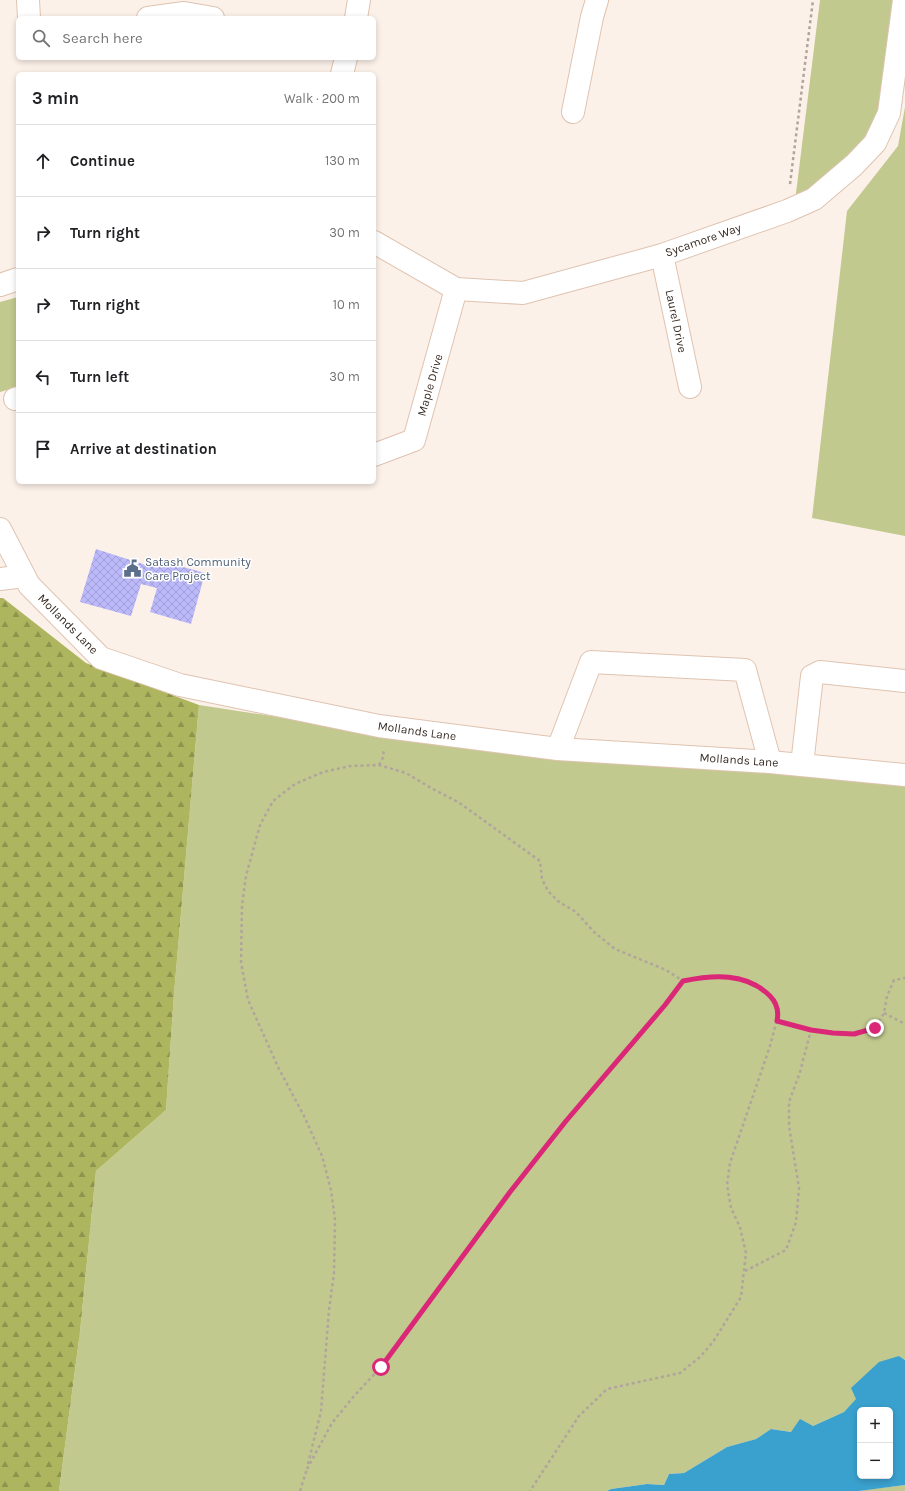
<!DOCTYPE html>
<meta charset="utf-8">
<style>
body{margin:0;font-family:Karla,sans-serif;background:#f6f6f6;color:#202124}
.controls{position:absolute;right:12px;bottom:12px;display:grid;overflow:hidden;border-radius:6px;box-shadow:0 2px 6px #0003}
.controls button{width:36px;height:36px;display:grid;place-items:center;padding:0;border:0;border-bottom:1px solid #e0e0e0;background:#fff;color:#202124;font:20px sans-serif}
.stop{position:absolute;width:12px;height:12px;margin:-9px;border:3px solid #db2777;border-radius:50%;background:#fff}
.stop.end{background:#db2777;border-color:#fff;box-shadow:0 1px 4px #0008}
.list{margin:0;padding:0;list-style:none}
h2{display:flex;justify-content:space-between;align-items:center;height:52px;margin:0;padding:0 16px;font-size:17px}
h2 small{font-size:13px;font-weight:400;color:#757577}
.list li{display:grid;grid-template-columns:26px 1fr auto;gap:12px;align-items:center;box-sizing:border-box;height:72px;padding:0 16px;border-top:1px solid #e0e0e0}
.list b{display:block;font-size:15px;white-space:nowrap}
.list em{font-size:13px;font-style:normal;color:#757577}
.icon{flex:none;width:22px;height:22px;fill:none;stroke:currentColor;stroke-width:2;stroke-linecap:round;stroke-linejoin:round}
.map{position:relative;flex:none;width:905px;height:1491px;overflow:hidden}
.search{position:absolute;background:#fff;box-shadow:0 2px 6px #0003;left:16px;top:16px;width:360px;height:44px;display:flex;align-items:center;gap:10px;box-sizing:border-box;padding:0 14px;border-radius:6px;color:#757577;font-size:15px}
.panel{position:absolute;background:#fff;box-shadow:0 2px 6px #0003;left:16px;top:72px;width:360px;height:412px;border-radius:6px}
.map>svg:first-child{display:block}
.green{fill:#c2c98e}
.forest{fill:url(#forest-firs)}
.water{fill:#3aa1ce;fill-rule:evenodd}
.building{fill:url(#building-cross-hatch)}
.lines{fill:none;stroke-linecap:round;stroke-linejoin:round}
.minor-casing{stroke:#dfc3b0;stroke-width:24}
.path{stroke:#b0a59d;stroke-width:2.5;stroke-dasharray:3 3;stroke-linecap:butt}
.minor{stroke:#fff;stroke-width:22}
.route{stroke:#db2777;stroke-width:5}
.labels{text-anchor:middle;stroke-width:3;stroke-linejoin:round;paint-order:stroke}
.street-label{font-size:12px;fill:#372c25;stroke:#fff}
.service-label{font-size:12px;fill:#4e5e75;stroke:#fff;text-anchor:start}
</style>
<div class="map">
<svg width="905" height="1491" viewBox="0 0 905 1491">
<defs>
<pattern id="forest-firs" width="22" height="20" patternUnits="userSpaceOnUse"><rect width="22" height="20" fill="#adb65e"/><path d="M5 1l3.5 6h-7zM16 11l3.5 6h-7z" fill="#8e944d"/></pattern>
<pattern id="building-cross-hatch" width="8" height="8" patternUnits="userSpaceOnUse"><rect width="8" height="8" fill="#bcb9fa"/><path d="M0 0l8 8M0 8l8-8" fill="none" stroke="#a29fd6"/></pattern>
</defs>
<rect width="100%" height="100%" fill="#fcf1e9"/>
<g class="green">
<path d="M820,0h75l-12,101 -11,34 -77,66z"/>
<path d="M905,107v429l-93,-18 35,-307 51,-65z"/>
<path d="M18,297v90l-18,5v-90z"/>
<path d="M199,705l79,12 627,67v576l-6,-4 -55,56 -31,14 -22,6 -20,-3 -15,10 -29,8 -43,26 -15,1 -5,11 -17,-1 -36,5 -4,2h-548l21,-159 16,-161 70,-61 8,-116z"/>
<path d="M905,1485v6h-46l5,-1z"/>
</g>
<path class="forest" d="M0,598h3l83,65 113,42 -25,289 -8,116 -70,61 -16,161 -21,159h-59z"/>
<path class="water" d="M899,1356l6,4v125l-46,6h-252l4,-2 36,-5 17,1 5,-11 15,-1 43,-26 29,-8 15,-10 20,3 9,-13 13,7 31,-14 12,-13 -5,-11 28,-26zM860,1410h30v66h-30z"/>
<path class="building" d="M96,549l56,18 2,-8 51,14 -14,51 -41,-12 7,-24 -16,-4 -10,32 -51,-14z"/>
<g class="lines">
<defs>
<g id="minor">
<path d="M28,0l1,18"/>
<path d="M148,18l36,-5 29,5"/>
<path d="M356,18l3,-18"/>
<path d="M342,74l4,-16"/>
<path d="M573,112l19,-95 5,-17"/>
<path d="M374,242l82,47 67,4 139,-38 125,-44 27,-12 40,-34 21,-22 14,-30 15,-113"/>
<path d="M662,255l28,132"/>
<path d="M0,285l18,-6"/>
<path d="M15,399l3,-1"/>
<path d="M374,455l40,-15 42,-151"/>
<path d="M0,529l29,56 72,73 79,27 199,41 179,23 212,13 135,13"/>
<path d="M0,579l24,-3"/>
<path d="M558,749l33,-87 154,8 25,92"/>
<path d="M802,765l10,-89 8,-4 85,9"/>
</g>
</defs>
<use href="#minor" class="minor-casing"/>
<g class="path">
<path d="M790,184l23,-184"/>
<path d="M379,765l5,-9 -1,-6"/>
<path d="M884,1013l21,11"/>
<path d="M777,1021c24,6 52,16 77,13 7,-1 15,-4 21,-6l9,-15 3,-17 7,-16 11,-2"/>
<path d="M745,1271l41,-21 10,-28 3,-34 -10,-62v-24l11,-30 11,-42"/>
<path d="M308,1464l13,-53 8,-101 5,-37 1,-53 -4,-30 -9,-34 -18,-40 -25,-47 -31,-69 -7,-38 1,-56 4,-30 14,-51 13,-24 22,-17 28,-12 27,-6 29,-1 27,8 25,15 27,14 82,59 2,18 6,12 11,11 17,10 18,20 21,17 51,21 17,11"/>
<path d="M307,1469l25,-46 22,-27 27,-29 129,-175 56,-71 99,-116 18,-24 20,-4h18l26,3 14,7 13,13 5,12 -9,34 -40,117 -3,22 4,23 9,19 6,26 -5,44 -28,45 -13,15 -20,16 -73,16 -28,27 -49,75"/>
<path d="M300,1491l7,-22"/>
</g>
<use href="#minor" class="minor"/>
</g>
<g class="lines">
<path class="route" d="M381,1367l129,-175 56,-71 99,-116 18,-24c30,-6 63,-9 87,15 7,7 9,15 7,25l34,9 22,3 21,1 21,-6"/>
</g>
<defs>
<symbol id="civic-bare" viewBox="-9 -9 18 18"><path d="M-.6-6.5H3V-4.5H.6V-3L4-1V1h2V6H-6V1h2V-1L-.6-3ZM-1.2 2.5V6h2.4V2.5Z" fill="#5c6f8a" stroke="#fff" stroke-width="2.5" paint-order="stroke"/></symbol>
</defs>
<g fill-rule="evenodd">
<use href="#civic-bare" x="120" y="556" width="25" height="25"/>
</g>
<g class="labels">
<g class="street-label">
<text transform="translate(703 240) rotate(-19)" y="4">Sycamore Way</text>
<text transform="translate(676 321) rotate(78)" y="4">Laurel Drive</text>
<text transform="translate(430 385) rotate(-74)" y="4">Maple Drive</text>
<text transform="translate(68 624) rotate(45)" y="4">Mollands Lane</text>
<text transform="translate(417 731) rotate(8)" y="4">Mollands Lane</text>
<text transform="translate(739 760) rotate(4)" y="4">Mollands Lane</text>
</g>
<g class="service-label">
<text x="145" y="566">Satash Community<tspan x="145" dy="14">Care Project</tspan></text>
</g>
</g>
</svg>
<div class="controls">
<button>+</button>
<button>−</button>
</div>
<div class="stop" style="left:381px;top:1367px"></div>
<div class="stop end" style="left:875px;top:1028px"></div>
<div class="search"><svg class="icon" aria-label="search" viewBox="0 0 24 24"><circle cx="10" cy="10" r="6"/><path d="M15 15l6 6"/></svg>Search here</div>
<section class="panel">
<h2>3 min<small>Walk · 200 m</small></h2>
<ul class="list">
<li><svg class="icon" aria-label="ahead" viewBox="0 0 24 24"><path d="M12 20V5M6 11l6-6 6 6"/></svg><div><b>Continue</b></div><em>130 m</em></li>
<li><svg class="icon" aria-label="right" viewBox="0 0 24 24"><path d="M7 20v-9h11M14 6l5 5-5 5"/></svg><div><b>Turn right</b></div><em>30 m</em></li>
<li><svg class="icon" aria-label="right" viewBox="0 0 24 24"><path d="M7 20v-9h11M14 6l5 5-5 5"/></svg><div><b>Turn right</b></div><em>10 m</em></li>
<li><svg class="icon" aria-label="left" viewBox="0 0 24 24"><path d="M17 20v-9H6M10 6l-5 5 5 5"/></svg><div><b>Turn left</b></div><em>30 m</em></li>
<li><svg class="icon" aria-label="arrive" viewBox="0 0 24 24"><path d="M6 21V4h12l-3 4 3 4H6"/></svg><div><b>Arrive at destination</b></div></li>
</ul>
</section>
</div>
